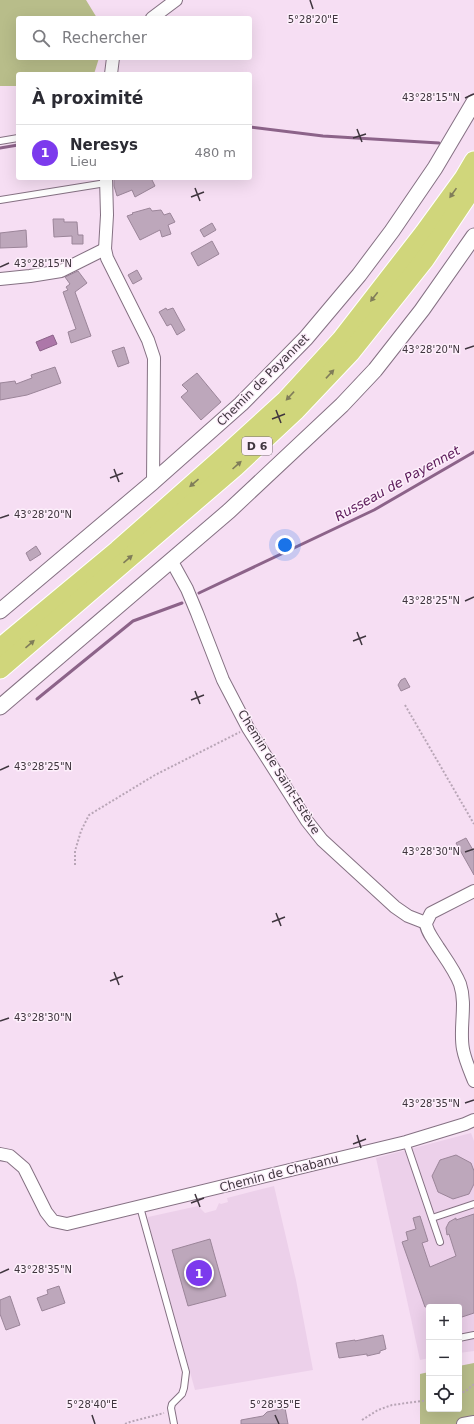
<!DOCTYPE html>
<html lang="fr">
<meta charset="utf-8">
<style>
body{margin:0;font-family:"DejaVu Sans",sans-serif;background:#f7f7f7;color:#2b2b33}
.controls{position:absolute;right:12px;bottom:12px;display:grid;overflow:hidden;border-radius:4px;box-shadow:0 4px 16px #0002}
.controls button{width:36px;height:36px;display:grid;place-items:center;padding:0;border:0;border-bottom:1px solid #e1e1e2;background:#fff;color:#2b2b33;font:20px sans-serif}
.you{position:absolute;left:285px;top:545px;width:14px;height:14px;margin:-10px;border:3px solid #fff;border-radius:50%;background:#1a73e8;box-shadow:0 0 0 6px #1a73e833}
.badge{display:grid;place-items:center;width:26px;height:26px;border-radius:50%;background:#7c3aed;color:#fff;font-size:13px;font-weight:700}
.pin{position:absolute;translate:-50% -50%;border:2px solid #fff;box-shadow:0 1px 4px #0006}
.list{margin:0;padding:0;list-style:none}
h2{display:flex;justify-content:space-between;align-items:center;height:52px;margin:0;padding:0 16px;font-size:17px}
h2 small{font-size:13px;font-weight:400;color:#7c7c81}
.list li{display:grid;grid-template-columns:26px 1fr auto;gap:12px;align-items:center;box-sizing:border-box;height:56px;padding:0 16px;border-top:1px solid #e1e1e2}
.list b{display:block;font-size:15px;white-space:nowrap}
.list p{margin:0;font-size:13px;white-space:nowrap;color:#7c7c81}
.list em{font-size:13px;font-style:normal;color:#7c7c81}
.icon{flex:none;width:22px;height:22px;fill:none;stroke:currentColor;stroke-width:2;stroke-linecap:round;stroke-linejoin:round}
.map{position:relative;flex:none;width:474px;height:1424px;overflow:hidden}
.search{position:absolute;background:#fff;box-shadow:0 4px 16px #0002;left:16px;top:16px;width:236px;height:44px;display:flex;align-items:center;gap:10px;box-sizing:border-box;padding:0 14px;border-radius:4px;color:#7c7c81;font-size:15px}
.panel{position:absolute;background:#fff;box-shadow:0 4px 16px #0002;left:16px;top:72px;width:236px;height:108px;border-radius:4px}
.map>svg:first-child{display:block}
.built{fill:#ecd0ea}
.green{fill:#b8bd8a}
.water{fill:#ad77a9;stroke:#8c6389}
.lines{fill:none;stroke-linecap:round;stroke-linejoin:round}
.stream{stroke:#8c6389;stroke-width:3}
.building{fill:#bda7bb;stroke:#9b8599}
.service-casing{stroke:#857183;stroke-width:8}
.minor-casing{stroke:#857183;stroke-width:14}
.tertiary-casing{stroke:#857183;stroke-width:17}
.trunk-casing{stroke:#fff;stroke-width:21}
.path{stroke:#b8a5b6;stroke-width:2;stroke-dasharray:2 2;stroke-linecap:butt}
.service{stroke:#fff;stroke-width:6}
.minor{stroke:#fff;stroke-width:12}
.tertiary{stroke:#fff;stroke-width:15}
.trunk{stroke:#d0d67b;stroke-width:19}
.oneway{fill:#807d59}
.ticks{fill:none;stroke:#3f353e;stroke-width:1.5}
.labels{text-anchor:middle;stroke-width:3;stroke-linejoin:round;paint-order:stroke}
.shield{fill:#fdeffb;stroke:#786d77;stroke-width:1}
.shield-label{font-size:11px;font-weight:bold;fill:#3f353e}
.street-label{font-size:12px;fill:#3f353e;stroke:#fdeffb}
.water-label{font-size:13px;font-style:italic;fill:#5a1858;stroke:#fdeffb}
.ticks-label{font-size:10px;text-anchor:middle;fill:#3f353e;stroke:#fdeffb;stroke-width:3;stroke-linejoin:round;paint-order:stroke}
</style>
<div class="map">
<svg width="474" height="1424" viewBox="0 0 474 1424">
<rect width="100%" height="100%" fill="#f6def3"/>
<g class="built">
<path d="M471,1133l3,8v210l-15,2v-46h-30v51l-9,2 -44,-202z"/>
<path d="M274,1186l22,94 17,90 -118,20 -47,-169v-4l50,-11 7,7 11,-3 3,-7 2,1 7,-2 -1,-4z"/>
</g>
<g class="green">
<path d="M0,0h86l11,18h-79v40h81l-5,16h-76v12h-18z"/>
<path d="M474,1363v61h-54v-50l9,-2v37h30v-43z"/>
</g>
<path class="water" d="M53,335l4,9 -17,7 -4,-9z"/>
<g class="lines">
<g class="stream">
<path d="M250,127l73,9 116,7"/>
<path d="M0,148l18,-3"/>
<path d="M199,593l175,-83 100,-58"/>
<path d="M37,699l96,-78 49,-18"/>
</g>
</g>
<g class="building">
<path d="M116,178h35l4,8 -20,11 -3,-7 -15,6 -3,-10v-7z"/>
<path d="M150,208l2,3 9,-1 3,5 6,-2 5,9 -7,3 3,9 -9,3 -2,-7 -20,10 -13,-24 6,-2 -1,-1z"/>
<path d="M53,219h11v3h13l1,13h5v9h-11v-8l-18,1z"/>
<path d="M212,223l4,7 -12,7 -4,-7z"/>
<path d="M26,230l1,17 -27,1v-15z"/>
<path d="M212,241l7,13 -21,12 -7,-13z"/>
<path d="M137,270l5,9 -9,5 -5,-9z"/>
<path d="M78,271l9,12 -12,9 16,44 -20,7 -3,-11 8,-3 -13,-37 5,-2 -2,-3 4,-3 -5,-7z"/>
<path d="M166,308l1,2 6,-2 12,22 -8,5 -6,-11 -4,2 -8,-14z"/>
<path d="M124,347l5,16 -11,4 -6,-16z"/>
<path d="M55,367l6,16 -34,12 -27,5v-17l15,-2 1,3 16,-6 -1,-3z"/>
<path d="M197,373l24,29 -20,18 -20,-23 7,-6 -6,-6z"/>
<path d="M36,546l5,8 -11,7 -4,-8z"/>
<path d="M405,678l5,9 -9,4 -3,-6 3,-5z"/>
<path d="M466,838l8,14v23l-18,-32z"/>
<path d="M456,1155l15,8 3,8v13l-5,10 -16,5 -15,-7 -6,-16 8,-16z"/>
<path d="M474,1214v99l-15,5v-11h-34l-23,-65 6,-2 -2,-8 10,-3 -3,-11 7,-2 8,25 -6,2 8,24 26,-11 -7,-22 -2,1 -1,-7 3,-6 7,-4v2z"/>
<path d="M210,1239l16,57 -38,10 -16,-56z"/>
<path d="M59,1286l6,17 -23,8 -5,-13 11,-4 -1,-4z"/>
<path d="M10,1296l10,29 -14,5 -6,-16v-14z"/>
<path d="M383,1335l3,14 -6,2v2l-13,3v-2l-28,4 -3,-15 19,-3v1z"/>
<path d="M285,1408l3,16h-47v-4l22,-4 4,-4z"/>
</g>
<g class="lines">
<defs>
<g id="service">
<path d="M0,141l18,-3"/>
<path d="M0,200l106,-17"/>
<path d="M406,1142l34,100"/>
<path d="M140,1207l46,165 -2,16 -2,6 -10,10 -1,4 3,16"/>
<path d="M432,1218l42,-14"/>
<path d="M459,1338l15,-3"/>
</g>
<g id="minor">
<path d="M152,18l24,-18"/>
<path d="M111,74l2,-16"/>
<path d="M106,178l1,37 -2,34 2,9 41,82 6,18 -1,124"/>
<path d="M0,279l30,-3 31,-5 44,-22"/>
<path d="M171,560l16,29 10,24 26,67 25,48 59,93 15,19 73,67 13,9 18,7"/>
<path d="M474,891l-43,22 -5,10c0,8 8,17 12,24 8,12 17,24 22,37 7,21 -1,44 3,65 2,11 7,22 11,32"/>
<path d="M0,1154l10,2 14,12 22,44 7,9 14,3 339,-82 59,-18 9,-4"/>
<path d="M463,1424l11,-2"/>
</g>
<g id="tertiary">
<path d="M0,611l153,-129 88,-78 65,-66 53,-63 33,-44 43,-63 39,-66"/>
<path d="M0,707l229,-196 113,-106 33,-35 47,-60 52,-74"/>
</g>
<g id="trunk">
<path d="M0,648l118,-98 110,-97 58,-53 55,-60 83,-107 40,-55 10,-17"/>
<path d="M0,669l235,-202 61,-57 54,-57 75,-94 49,-73"/>
</g>
</defs>
<use href="#service" class="service-casing"/>
<use href="#minor" class="minor-casing"/>
<use href="#tertiary" class="tertiary-casing"/>
<use href="#trunk" class="trunk-casing"/>
<g class="path">
<path d="M405,705l69,119"/>
<path d="M75,865v-14l6,-20 8,-16 66,-40 85,-43"/>
<path d="M459,1394l7,-3 8,-7"/>
<path d="M362,1420l16,-10 14,-5 37,-5"/>
<path d="M125,1424l5,-2 34,-9"/>
</g>
<use href="#service" class="service"/>
<use href="#minor" class="minor"/>
<use href="#tertiary" class="tertiary"/>
<use href="#trunk" class="trunk"/>
</g>
<defs><path id="oneway-solid" d="M-6-.8H1V-3.2L6.5 0L1 3.2V.8H-6Z"/></defs>
<g class="oneway">
<use href="#oneway-solid" transform="translate(453 193) rotate(125)"/>
<use href="#oneway-solid" transform="translate(374 297) rotate(128)"/>
<use href="#oneway-solid" transform="translate(330 374) rotate(-47)"/>
<use href="#oneway-solid" transform="translate(290 396) rotate(133)"/>
<use href="#oneway-solid" transform="translate(237 465) rotate(-42)"/>
<use href="#oneway-solid" transform="translate(194 483) rotate(139)"/>
<use href="#oneway-solid" transform="translate(128 559) rotate(-41)"/>
<use href="#oneway-solid" transform="translate(30 644) rotate(-41)"/>
</g>
<path class="ticks" d="M310,0l3,9M465,98l9,-4M357,129l5,13M353,138l13,-4M195,188l5,13M191,197l13,-5M0,267l9,-4M465,349l9,-3M276,410l5,13M272,419l13,-5M114,469l5,13M110,478l13,-5M0,518l9,-3M465,601l9,-4M357,632l5,13M353,641l13,-5M195,691l5,13M191,700l13,-5M0,770l9,-4M465,852l9,-3M276,913l5,13M272,922l13,-5M114,972l5,13M110,981l13,-5M0,1021l9,-3M465,1103l9,-3M357,1135l4,13M353,1144l13,-5M195,1194l5,13M191,1203l13,-5M0,1273l9,-4M92,1415l3,9M275,1415l4,9"/>
<g class="labels">
<rect class="shield" x="242" y="437" width="30" height="18" rx="3"/>
<g class="shield-label">
<text x="257" y="450">D 6</text>
</g>
<g class="street-label">
<text transform="translate(263 380) rotate(-45)" y="4">Chemin de Payannet</text>
<text transform="translate(279 772) rotate(58)" y="4">Chemin de Saint-Estève</text>
<text transform="translate(279 1173) rotate(-14)" y="4">Chemin de Chabanu</text>
</g>
<g class="water-label">
<text transform="translate(397 483) rotate(-29)" y="5">Russeau de Payennet</text>
</g>
</g>
<g class="ticks-label">
<text x="313" y="23">5°28'20"E</text>
<text x="431" y="101">43°28'15"N</text>
<text x="43" y="267">43°28'15"N</text>
<text x="431" y="353">43°28'20"N</text>
<text x="43" y="518">43°28'20"N</text>
<text x="431" y="604">43°28'25"N</text>
<text x="43" y="770">43°28'25"N</text>
<text x="431" y="855">43°28'30"N</text>
<text x="43" y="1021">43°28'30"N</text>
<text x="431" y="1107">43°28'35"N</text>
<text x="43" y="1273">43°28'35"N</text>
<text x="92" y="1408">5°28'40"E</text>
<text x="275" y="1408">5°28'35"E</text>
</g>
</svg>
<div class="controls">
<button>+</button>
<button>−</button>
<button><svg class="icon" aria-label="locate" viewBox="0 0 24 24"><circle cx="12" cy="12" r="6"/><path d="M12 2v4M12 18v4M2 12h4M18 12h4"/></svg></button>
</div>
<div class="you"></div>
<div class="pin badge" style="left:199px;top:1273px">1</div>
<div class="search"><svg class="icon" aria-label="search" viewBox="0 0 24 24"><circle cx="10" cy="10" r="6"/><path d="M15 15l6 6"/></svg>Rechercher</div>
<section class="panel">
<h2>À proximité<small></small></h2>
<ul class="list">
<li><span class="badge">1</span><div><b>Neresys</b><p>Lieu</p></div><em>480 m</em></li>
</ul>
</section>
</div>
